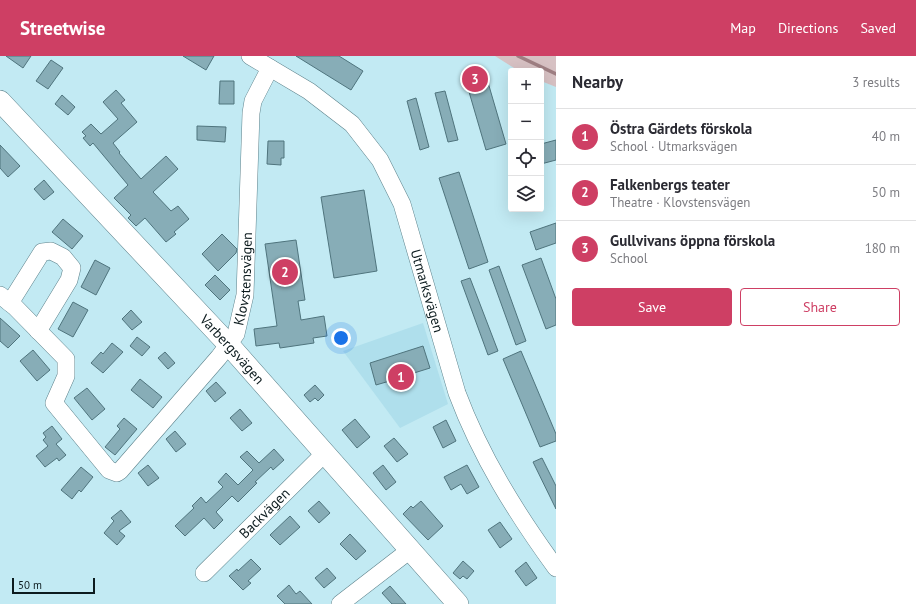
<!DOCTYPE html>
<meta charset="utf-8">
<style>
body{margin:0;font-family:"PT Sans",sans-serif;background:#f2f2f3;color:#2b2b33}
.controls{position:absolute;right:12px;top:12px;display:grid;overflow:hidden;border-radius:4px;box-shadow:0 4px 16px #0002}
.controls button{width:36px;height:36px;display:grid;place-items:center;padding:0;border:0;border-bottom:1px solid #e1e1e2;background:#fff;color:#2b2b33;font:20px sans-serif}
.scale{position:absolute;left:12px;bottom:10px;width:83px;box-sizing:border-box;padding-left:4px;border:2px solid #0c1b1e;border-top:0;font-size:11px;line-height:14px;white-space:nowrap;color:#0c1b1e;-webkit-text-stroke:3px #c2eaf3;paint-order:stroke}
.you{position:absolute;left:341px;top:282px;width:14px;height:14px;margin:-10px;border:3px solid #fff;border-radius:50%;background:#1a73e8;box-shadow:0 0 0 6px #1a73e833}
.badge{display:grid;place-items:center;width:26px;height:26px;border-radius:50%;background:#ce3f64;color:#fff;font-size:13px;font-weight:700}
.pin{position:absolute;translate:-50% -50%;border:2px solid #fff;box-shadow:0 1px 4px #0006}
.list{margin:0;padding:0;list-style:none}
h2{display:flex;justify-content:space-between;align-items:center;height:52px;margin:0;padding:0 16px;font-size:17px}
h2 small{font-size:13px;font-weight:400;color:#7c7c81}
.list li{display:grid;grid-template-columns:26px 1fr auto;gap:12px;align-items:center;box-sizing:border-box;height:56px;padding:0 16px;border-top:1px solid #e1e1e2}
.list b{display:block;font-size:15px;white-space:nowrap}
.list p{margin:0;font-size:13px;white-space:nowrap;color:#7c7c81}
.list em{font-size:13px;font-style:normal;color:#7c7c81}
.actions{display:flex;gap:8px;padding:12px 16px}
.actions a{flex:1;padding:9px 0;border:1px solid #ce3f64;border-radius:4px;text-align:center;font-size:14px;color:#ce3f64}
.actions .main{background:#ce3f64;color:#fff}
.icon{flex:none;width:22px;height:22px;fill:none;stroke:currentColor;stroke-width:2;stroke-linecap:round;stroke-linejoin:round}
.map{position:relative;flex:none;width:556px;height:548px;overflow:hidden}
header{display:flex;align-items:center;gap:24px;box-sizing:border-box;height:56px;padding:0 20px;background:#ce3f64;color:#fff}
header strong{font-size:19px}
nav{display:flex;gap:22px;margin-inline-start:auto;font-size:14px}
main{display:flex}
aside{flex:1;background:#fff}
.map>svg:first-child{display:block}
.built{fill:#afdfec}
.green{fill:#d7c1c3}
.lines{fill:none;stroke-linecap:round;stroke-linejoin:round}
.stream{stroke:#9f7f83;stroke-width:3.5}
.building{fill:#87adb7;stroke:#4f747d}
.minor-casing{stroke:#5d828b;stroke-width:18}
.major-casing{stroke:#5d828b;stroke-width:22}
.minor{stroke:#fff;stroke-width:17}
.major{stroke:#fff;stroke-width:21}
.labels{text-anchor:middle;stroke-width:4;stroke-linejoin:round;paint-order:stroke}
.street-label{font-size:14px;fill:#0c1b1e;stroke:#c2eaf3}
</style>
<header>
<strong>Streetwise</strong>
<nav><a>Map</a><a>Directions</a><a>Saved</a></nav>
</header>
<main>
<div class="map">
<svg width="556" height="548" viewBox="0 0 556 548">
<rect width="100%" height="100%" fill="#c2eaf3"/>
<path class="built" d="M423,267l25,81 -48,24 -57,-77z"/>
<path class="green" d="M495,0h61v31l-15,-6v-10h-22z"/>
<g class="lines">
<path class="stream" d="M518,0l38,18"/>
</g>
<g class="building">
<path d="M6,0h25l-8,12z"/>
<path d="M183,0h31l-8,14z"/>
<path d="M296,0h43l24,15 -12,19z"/>
<path d="M51,4l12,8 -15,21 -12,-8z"/>
<path d="M487,23l19,65 -20,6 -19,-65z"/>
<path d="M220,25h14v23h-15z"/>
<path d="M116,34l9,10 -4,3 16,19 -24,21 7,9 -1,1 22,26 25,-23 12,13 -25,23 18,19 7,-5 11,13 -15,13 2,2 -10,8 -21,-24 -9,8 -8,-8 3,-3 -17,-17 14,-13 -35,-42 -3,3 -7,-8 3,-2 -4,-4 9,-8 10,10 17,-15 -15,-17z"/>
<path d="M445,35l13,49 -10,2 -13,-49z"/>
<path d="M62,39l13,12 -7,8 -13,-11z"/>
<path d="M416,42l13,49 -9,3 -13,-49z"/>
<path d="M197,70l29,1 -1,15 -28,-2z"/>
<path d="M556,84v20l-15,4v-20z"/>
<path d="M268,85h16v17h-3v7l-14,-1z"/>
<path d="M0,89l20,21 -12,11 -8,-9z"/>
<path d="M459,116l29,90 -19,7 -30,-91z"/>
<path d="M44,124l10,12 -10,8 -10,-11z"/>
<path d="M364,134l13,81 -43,7 -13,-81z"/>
<path d="M63,163l20,17 -11,13 -20,-17z"/>
<path d="M556,167v20l-20,7 -6,-18z"/>
<path d="M222,178l15,15 -1,4 -18,18 -16,-17z"/>
<path d="M296,184l9,60 -7,1 3,19 23,-4 3,20 -14,2 1,5 -34,5 -1,-5 -23,3 -2,-17 23,-3 -12,-82z"/>
<path d="M541,202l15,41v26l-10,4 -24,-64z"/>
<path d="M95,204l15,8 -14,27 -15,-8z"/>
<path d="M499,210l27,75 -10,4 -27,-75z"/>
<path d="M215,219l15,15 -10,10 -15,-15z"/>
<path d="M470,222l28,73 -10,4 -27,-74z"/>
<path d="M73,246l15,8 -15,27 -15,-8z"/>
<path d="M131,254l11,12 -10,8 -10,-11z"/>
<path d="M0,262l20,18 -12,12 -8,-7z"/>
<path d="M137,281l13,10 -8,9 -12,-10z"/>
<path d="M112,287l11,9 -20,21 -12,-10 10,-11 2,2z"/>
<path d="M423,290l7,22 -16,5 -1,-5 -22,7 2,5 -17,5 -6,-22z"/>
<path d="M33,294l17,20 -13,11 -17,-20z"/>
<path d="M521,295l35,83v7l-16,6 -37,-88z"/>
<path d="M165,296l10,11 -7,6 -10,-11z"/>
<path d="M140,323l22,18 -9,11 -22,-18z"/>
<path d="M216,326l10,11 -11,9 -9,-11z"/>
<path d="M315,329l9,10 -6,6 -3,-3 -5,4 -6,-7z"/>
<path d="M87,332l18,21 -13,11 -18,-22z"/>
<path d="M240,353l12,14 -10,8 -12,-13z"/>
<path d="M124,362l13,11 -22,26 -10,-8 15,-18 -3,-3z"/>
<path d="M355,363l15,18 -13,11 -15,-18z"/>
<path d="M446,364l10,21 -13,7 -10,-21z"/>
<path d="M52,370l10,13 -6,5 10,11 -7,6 -2,-3 -12,9 -9,-11 12,-10 -5,-6 3,-3 -3,-4z"/>
<path d="M175,375l11,13 -10,8 -10,-13z"/>
<path d="M394,382l14,16 -11,8 -13,-16z"/>
<path d="M274,393l10,11 -11,10 -2,-3 -16,15 2,1 -19,19 -6,-6 -16,16 7,8 -9,9 -10,-11 -19,18 -10,-10 19,-18 -2,-2 9,-9 5,6 17,-16 -5,-5 8,-9 12,12 15,-15 -13,-13 7,-6 12,12z"/>
<path d="M542,402l14,28v23l-23,-47z"/>
<path d="M148,409l11,13 -11,8 -10,-13z"/>
<path d="M383,409l13,17 -10,8 -13,-17z"/>
<path d="M467,409l12,22 -12,7 -6,-10 -10,6 -7,-13z"/>
<path d="M81,411l12,10 -12,15 -2,-2 -7,9 -11,-9z"/>
<path d="M319,445l11,12 -11,10 -11,-12z"/>
<path d="M421,445l22,25 -15,14 -25,-26 8,-8 2,2z"/>
<path d="M121,454l10,12 -12,9 6,5 -8,9 -13,-12 10,-12 -3,-3z"/>
<path d="M290,460l10,11 -20,18 -10,-10z"/>
<path d="M500,466l12,17 -12,9 -12,-18z"/>
<path d="M350,478l16,17 -10,9 -16,-16z"/>
<path d="M251,503l10,10 -13,12 3,2 -8,7 -14,-14 8,-7 1,2z"/>
<path d="M463,505l11,10 -7,8 -4,-3 -3,3 -7,-6z"/>
<path d="M526,506l11,16 -11,8 -11,-15z"/>
<path d="M327,512l9,10 -12,10 -9,-10z"/>
<path d="M289,529l7,9 4,-3 12,13h-27l-8,-8z"/>
<path d="M390,530l16,18h-14l-10,-11z"/>
</g>
<g class="lines">
<defs>
<g id="minor">
<path id="s1" d="M250,0l59,35 43,33 28,36 22,44 55,189c24,64 59,120 99,175"/>
<path id="s2" d="M0,239l15,12 51,52v17l-12,27 55,67 8,3 3,-2 99,-114 17,-23 9,-39 6,-182 2,-12 17,-33"/>
<path d="M10,247l32,-51 9,-1 12,6 9,11 -3,12 -31,51"/>
<path id="s3" d="M204,517l120,-119"/>
<path d="M340,548l70,-54"/>
</g>
<g id="major">
<path id="s4" d="M0,45l229,244 229,259"/>
</g>
</defs>
<use href="#minor" class="minor-casing"/>
<use href="#major" class="major-casing"/>
<use href="#minor" class="minor"/>
<use href="#major" class="major"/>
</g>
<g class="labels">
<g class="street-label">
<text dy="5" stroke="none"><textPath href="#s2" startOffset="473">Klovstensvägen</textPath></text>
<text dy="5" stroke="none"><textPath href="#s1" startOffset="308">Utmarksvägen</textPath></text>
<text dy="5" stroke="none"><textPath href="#s4" startOffset="340">Varbergsvägen</textPath></text>
<text dy="5" stroke="none"><textPath href="#s3" startOffset="85">Backvägen</textPath></text>
</g>
</g>
</svg>
<div class="controls">
<button>+</button>
<button>−</button>
<button><svg class="icon" aria-label="locate" viewBox="0 0 24 24"><circle cx="12" cy="12" r="6"/><path d="M12 2v4M12 18v4M2 12h4M18 12h4"/></svg></button>
<button><svg class="icon" aria-label="layers" viewBox="0 0 24 24"><path d="M12 4l9 5-9 5-9-5zM3 14l9 5 9-5"/></svg></button>
</div>
<div class="scale">50 m</div>
<div class="you"></div>
<div class="pin badge" style="left:401px;top:321px">1</div>
<div class="pin badge" style="left:285px;top:216px">2</div>
<div class="pin badge" style="left:475px;top:23px">3</div>
</div>
<aside>
<h2>Nearby<small>3 results</small></h2>
<ul class="list">
<li><span class="badge">1</span><div><b>Östra Gärdets förskola</b><p>School · Utmarksvägen</p></div><em>40 m</em></li>
<li><span class="badge">2</span><div><b>Falkenbergs teater</b><p>Theatre · Klovstensvägen</p></div><em>50 m</em></li>
<li><span class="badge">3</span><div><b>Gullvivans öppna förskola</b><p>School</p></div><em>180 m</em></li>
</ul>
<div class="actions"><a class="main">Save</a><a>Share</a></div>
</aside>
</main>
